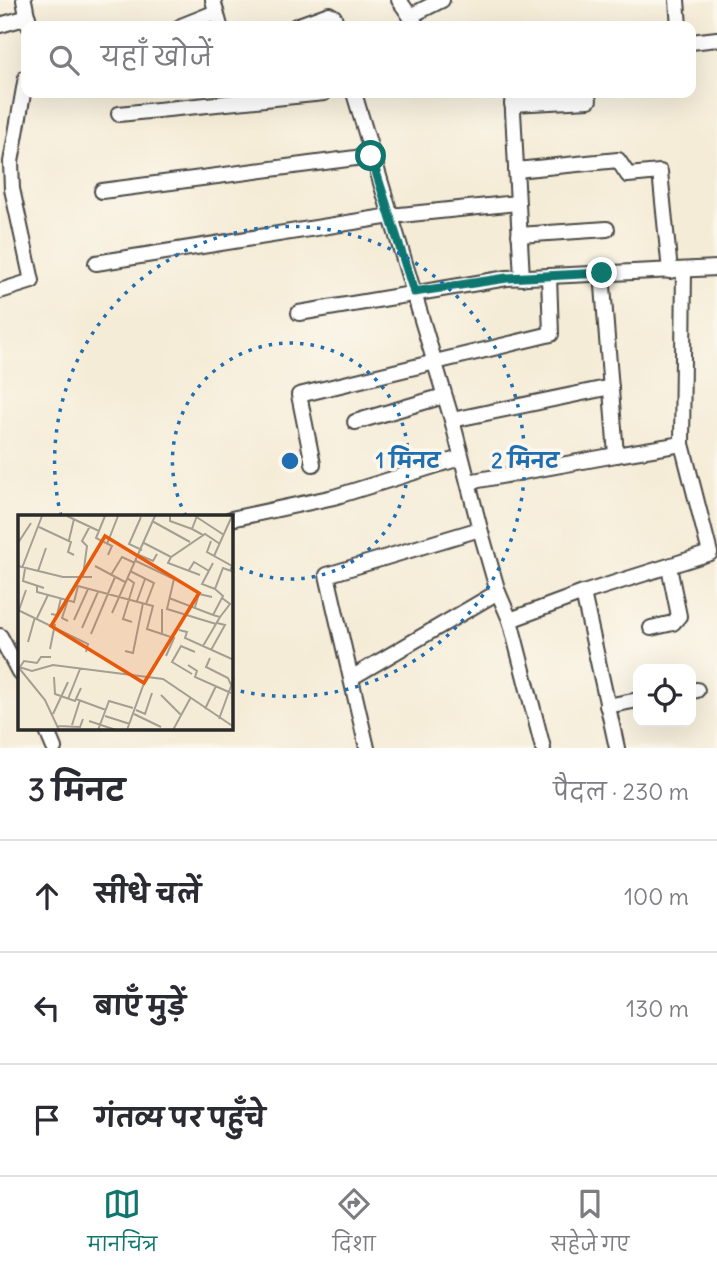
<!DOCTYPE html>
<html lang="hi">
<meta charset="utf-8">
<style>
body{margin:0;font-family:Delius,"Playpen Sans Deva",sans-serif;background:#f7f7f7;color:#2b2b33}
.controls{position:absolute;right:21px;bottom:21px;display:grid;overflow:hidden;border-radius:14px;box-shadow:0 7px 28px #0002}
.controls button{width:63px;height:63px;display:grid;place-items:center;padding:0;border:0;border-bottom:2px solid #e1e1e2;background:#fff;color:#2b2b33;font:35px sans-serif}
.stop{position:absolute;width:21px;height:21px;margin:-16px;border:5px solid #0f766e;border-radius:50%;background:#fff}
.stop.end{background:#0f766e;border-color:#fff;box-shadow:0 2px 7px #0008}
.list{margin:0;padding:0;list-style:none}
h2{display:flex;justify-content:space-between;align-items:center;height:91px;margin:0;padding:0 28px;font-size:30px}
h2 small{font-size:23px;font-weight:400;color:#7c7c81}
.list li{display:grid;grid-template-columns:46px 1fr auto;gap:21px;align-items:center;box-sizing:border-box;height:112px;padding:0 28px;border-top:2px solid #e1e1e2}
.list b{display:block;font-size:26px;white-space:nowrap}
.list em{font-size:23px;font-style:normal;color:#7c7c81}
.icon{flex:none;width:38px;height:38px;fill:none;stroke:currentColor;stroke-width:2;stroke-linecap:round;stroke-linejoin:round}
.map{position:relative;flex:none;width:717px;height:748px;overflow:hidden}
.search{position:absolute;background:#fff;box-shadow:0 7px 28px #0002;left:21px;right:21px;top:21px;height:77px;display:flex;align-items:center;gap:18px;box-sizing:border-box;padding:0 24px;border-radius:14px;color:#7c7c81;font-size:26px}
.sheet{height:427px;background:#fff}
nav{display:flex;justify-content:space-around;align-items:center;box-sizing:border-box;height:98px;border-top:2px solid #e1e1e2;background:#fff;font-size:19px;color:#7c7c81}
nav a{display:grid;justify-items:center;gap:4px}
nav .on{color:#0f766e}
.map>svg:first-child{display:block}
.lines{fill:none;stroke-linecap:round;stroke-linejoin:round}
.minor-casing{stroke:#494845;stroke-width:18}
.minor{stroke:#fff;stroke-width:14}
.route{stroke:#0f766e;stroke-width:9}
.ring{fill:none;stroke:#1f6fb2;stroke-width:3.5;stroke-dasharray:3.5 7}
.inset-road{fill:none;stroke:#a49f92;stroke-width:2}
.view{fill:#e8590c;fill-opacity:0.15;stroke:#e8590c;stroke-width:3.5}
.inset-edge{fill:none;stroke:#2b2b2b;stroke-width:3.5}
.centre{fill:#1f6fb2;stroke:#fbf7ec;stroke-width:3.5}
.ring-label{font-size:21px;text-anchor:middle;font-weight:bold;fill:#1f6fb2;stroke:#fbf7ec;stroke-width:7;stroke-linejoin:round;paint-order:stroke}
</style>
<div class="map">
<svg width="717" height="748" viewBox="0 0 717 748">
<rect width="100%" height="100%" fill="#fbf7ec"/>
<filter id="ink" filterUnits="userSpaceOnUse"><feTurbulence type="fractalNoise" baseFrequency=".0143" numOctaves="2"/><feDisplacementMap in="SourceGraphic" scale="14" xChannelSelector="R" yChannelSelector="G"/><feConvolveMatrix kernelMatrix="1 2 1 2 8 2 1 2 1" color-interpolation-filters="sRGB"/></filter>
<filter id="wash" filterUnits="userSpaceOnUse"><feTurbulence type="fractalNoise" baseFrequency=".00686" numOctaves="4" result="noise"/><feDisplacementMap in="SourceGraphic" scale="28" xChannelSelector="R" yChannelSelector="G"/><feGaussianBlur stdDeviation="1.57" result="paint"/><feColorMatrix in="noise" values="0 0 0 0 0 0 0 0 0 0 0 0 0 0 0 0 0 1.4 0 .05"/><feComposite in="paint" operator="in"/></filter>
<g filter="url(#wash)">
<rect width="100%" height="100%" fill="#f5ecd7"/>
</g>
<g filter="url(#ink)">
<g class="lines">
<defs>
<g id="minor">
<path d="M24,0l5,26"/>
<path d="M213,0l7,26"/>
<path d="M399,0l18,26"/>
<path d="M677,0l2,26"/>
<path d="M410,16l32,-16"/>
<path d="M0,25l28,-8"/>
<path d="M181,26l35,-14"/>
<path d="M296,26l33,-12 5,3 3,9"/>
<path d="M691,42l26,-3"/>
<path d="M354,93l98,327 28,109 -153,46 40,173"/>
<path d="M512,93l10,185"/>
<path d="M512,104l77,-4"/>
<path d="M119,114l205,-21"/>
<path d="M516,170l102,-10 10,15 32,-3 10,99"/>
<path d="M102,191l269,-35"/>
<path d="M519,235l88,-6"/>
<path d="M96,263l295,-47 126,-13"/>
<path d="M0,291l32,-10 -20,-92 -1,-27 15,-85"/>
<path d="M299,313l208,-35 210,-10"/>
<path d="M452,420l159,-33"/>
<path d="M355,422l89,-26"/>
<path d="M616,455l66,-11"/>
<path d="M313,464l-14,-69 252,-61 -2,-58"/>
<path d="M468,482l148,-27 -14,-182"/>
<path d="M231,519l103,-22 126,-39"/>
<path d="M480,529l18,63 12,28"/>
<path d="M583,593l34,155"/>
<path d="M651,628l22,-5 6,-7 -10,-49"/>
<path d="M0,636l19,36"/>
<path d="M351,678l147,-86"/>
<path d="M691,691l6,-1"/>
<path d="M607,706l31,-6"/>
<path d="M46,729l8,19"/>
<path d="M543,748l-33,-128 73,-27 127,-40 -28,-109 2,-174"/>
</g>
</defs>
<use href="#minor" class="minor-casing"/>
<use href="#minor" class="minor"/>
</g>
</g>
<g class="lines" filter="url(#ink)">
<path class="route" d="M371,156l43,136 93,-14 95,-5"/>
</g>
<g class="ring">
<path d="M186 516A118 118 0 1 1 231 563"/>
<path d="M61 516A235 235 0 1 1 231 689"/>
</g>
<g transform="translate(18 515)">
<rect width="215" height="215" fill="#f5ecd7"/>
<path class="inset-road" d="M49,1l32,15M87,1l-9,22 16,8 -4,9M152,1v5l22,8M177,1l29,19M179,1l-5,13 11,6M123,2l-12,27 13,6M134,6l38,21M21,12l32,15 -3,10 6,3M51,25l5,-21M193,26l-4,11 25,14 -2,5M0,28l13,-20M126,28l27,14 34,-23 15,10M89,29l11,-28M121,40l14,6 4,-7M196,41l18,-40M153,42l-3,6 32,12M118,46l38,18 -7,30 49,15M195,48l-11,21 13,5M0,51l45,11h29M77,51l30,16M4,53l20,-52M7,54l-2,12 21,7M171,55l5,-8 15,9M20,56l8,-23M112,56l24,12 -8,21M93,60l11,-18 13,6M65,61l4,-30 -5,-5 8,-15M109,63l7,5 -11,36 9,3M19,71v6l37,10 4,-16 75,20 -6,23 27,9 -8,18M151,83l44,17 10,-19 -8,-7 8,-21 11,4M119,86l8,-22M177,92l4,-13 13,3M0,95l70,34 -2,8M1,95l7,-20M94,98l43,-97M33,99l6,1 4,-17M202,102l10,-13 -8,-6M19,103l11,-23M56,105l14,-31M50,106l-6,-3 6,-18M64,113l16,-36M161,115l8,2 -2,6 49,22M73,119l24,-57M144,119v-25M10,127l7,-25M185,131l17,-29 -7,-2M32,134l5,-25M193,135l14,-25 -8,-2M107,136l8,2 10,-50M192,143l-4,9 22,11 4,9M170,150l9,6 -2,6 36,16M1,152l13,4 21,-6 110,14 71,48M2,152l4,-6 13,2 4,-6h10M1,153l26,32 14,30M174,159l-20,-12 9,-16 14,6M36,162l1,17 20,7 6,-13M143,180l20,20M50,184l12,-30M58,184l30,11M187,194l11,-23M118,195l9,4 7,-21M35,199l15,-32M116,199l27,13M87,201l25,8M201,204l15,-41M71,206l27,9M54,210l8,-25M39,211l23,1 3,-8M80,215l11,-29 24,7M109,215l17,-47 -4,-2M155,215l18,-33"/>
<path class="view" d="M87,21l94,57 -55,90 -93,-57z"/>
<rect width="215" height="215" class="inset-edge"/>
</g>
<circle cx="290" cy="461" r="10" class="centre"/>
<g class="ring-label">
<text x="408" y="468">1 मिनट</text>
<text x="525" y="468">2 मिनट</text>
</g>
</svg>
<div class="controls">
<button><svg class="icon" aria-label="locate" viewBox="0 0 24 24"><circle cx="12" cy="12" r="6"/><path d="M12 2v4M12 18v4M2 12h4M18 12h4"/></svg></button>
</div>
<div class="stop" style="left:371px;top:156px"></div>
<div class="stop end" style="left:602px;top:273px"></div>
<div class="search"><svg class="icon" aria-label="search" viewBox="0 0 24 24"><circle cx="10" cy="10" r="6"/><path d="M15 15l6 6"/></svg>यहाँ खोजें</div>
</div>
<section class="sheet">
<h2>3 मिनट<small>पैदल · 230 m</small></h2>
<ul class="list">
<li><svg class="icon" aria-label="ahead" viewBox="0 0 24 24"><path d="M12 20V5M6 11l6-6 6 6"/></svg><div><b>सीधे चलें</b></div><em>100 m</em></li>
<li><svg class="icon" aria-label="left" viewBox="0 0 24 24"><path d="M17 20v-9H6M10 6l-5 5 5 5"/></svg><div><b>बाएँ मुड़ें</b></div><em>130 m</em></li>
<li><svg class="icon" aria-label="arrive" viewBox="0 0 24 24"><path d="M6 21V4h12l-3 4 3 4H6"/></svg><div><b>गंतव्य पर पहुँचे</b></div></li>
</ul>
</section>
<nav>
<a class="on"><svg class="icon" aria-label="map" viewBox="0 0 24 24"><path d="M3 6l6-2 6 2 6-2v14l-6 2-6-2-6 2zM9 4v14M15 6v14"/></svg>मानचित्र</a>
<a><svg class="icon" aria-label="directions" viewBox="0 0 24 24"><path d="M12 3l9 9-9 9-9-9zM9 14v-3h6M13 9l2 2-2 2"/></svg>दिशा</a>
<a><svg class="icon" aria-label="saved" viewBox="0 0 24 24"><path d="M7 4h10v16l-5-4-5 4z"/></svg>सहेजे गए</a>
</nav>
